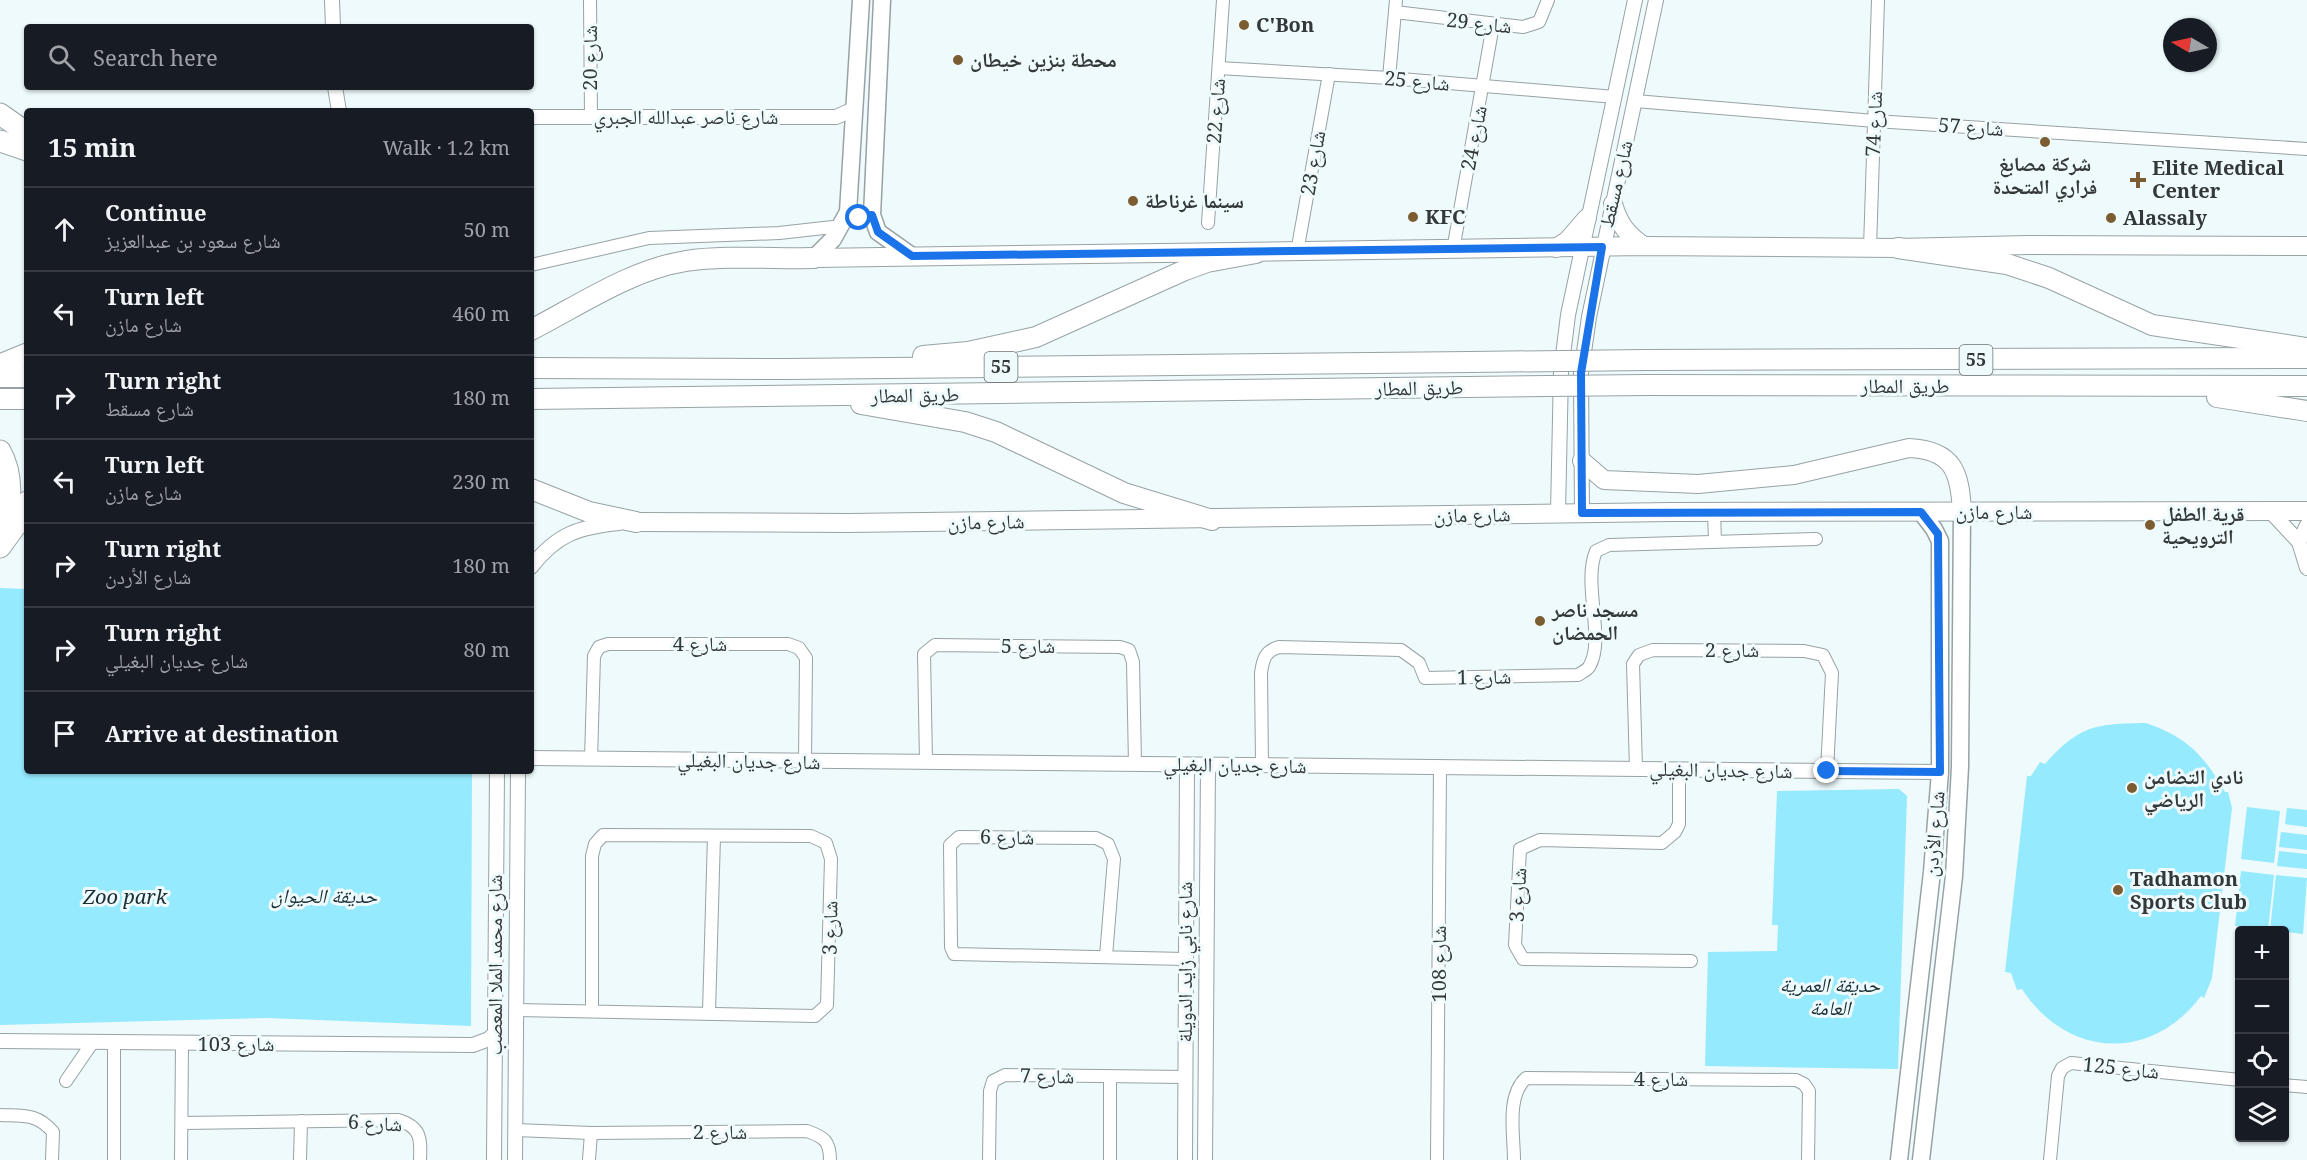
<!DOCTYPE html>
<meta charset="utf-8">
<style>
body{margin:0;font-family:"Noto Serif","Noto Naskh Arabic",serif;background:#20242c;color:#f1f3f6}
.controls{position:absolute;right:18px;bottom:18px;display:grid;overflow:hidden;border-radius:6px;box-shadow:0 2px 4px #0004}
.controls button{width:54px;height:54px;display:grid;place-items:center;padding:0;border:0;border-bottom:2px solid #363941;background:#171b24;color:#f1f3f6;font:30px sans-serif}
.compass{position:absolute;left:2163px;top:18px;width:54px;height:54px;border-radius:50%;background:#171b24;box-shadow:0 2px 4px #0004;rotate:279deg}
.stop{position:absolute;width:18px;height:18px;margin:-14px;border:4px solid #1a73e8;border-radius:50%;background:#fff}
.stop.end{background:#1a73e8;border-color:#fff;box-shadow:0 2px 6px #0008}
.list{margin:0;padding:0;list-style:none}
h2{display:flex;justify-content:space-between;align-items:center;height:78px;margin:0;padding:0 24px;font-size:26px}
h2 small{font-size:20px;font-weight:400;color:#9ea1a6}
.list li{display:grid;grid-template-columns:39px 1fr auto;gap:18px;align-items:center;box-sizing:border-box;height:84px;padding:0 24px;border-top:2px solid #363941}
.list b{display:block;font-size:22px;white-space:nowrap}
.list p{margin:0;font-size:20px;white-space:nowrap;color:#9ea1a6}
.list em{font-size:20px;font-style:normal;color:#9ea1a6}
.icon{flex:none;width:33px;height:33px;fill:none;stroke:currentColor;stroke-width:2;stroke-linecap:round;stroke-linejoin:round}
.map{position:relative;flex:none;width:2307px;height:1160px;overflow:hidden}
.search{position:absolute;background:#171b24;box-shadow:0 2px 4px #0004;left:24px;top:24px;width:510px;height:66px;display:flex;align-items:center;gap:15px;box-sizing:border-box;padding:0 21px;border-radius:6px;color:#9ea1a6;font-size:22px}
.panel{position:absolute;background:#171b24;box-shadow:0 2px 4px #0004;left:24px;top:108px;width:510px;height:666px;border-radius:6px}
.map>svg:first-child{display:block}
.green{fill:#95eafd}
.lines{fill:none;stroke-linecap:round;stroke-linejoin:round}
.minor-casing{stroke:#98a2a5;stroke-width:14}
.tertiary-casing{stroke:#98a2a5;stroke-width:16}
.secondary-casing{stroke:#98a2a5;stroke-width:19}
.primary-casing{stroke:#98a2a5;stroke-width:20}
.trunk-casing{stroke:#98a2a5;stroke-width:22}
.motorway-casing{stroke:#98a2a5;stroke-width:23}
.minor{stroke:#fff;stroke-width:12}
.tertiary{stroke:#fff;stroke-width:14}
.secondary{stroke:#fff;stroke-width:16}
.primary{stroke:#fff;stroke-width:18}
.trunk{stroke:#fff;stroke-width:20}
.motorway{stroke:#fff;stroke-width:21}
.trunk-bridge-casing{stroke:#98a2a5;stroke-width:22;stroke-linecap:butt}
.trunk-bridge{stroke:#fff;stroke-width:20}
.route{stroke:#1a73e8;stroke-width:8}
.poi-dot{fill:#7b5d31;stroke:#eefafc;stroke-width:2}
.labels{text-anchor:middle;stroke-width:6;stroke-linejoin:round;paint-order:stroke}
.shield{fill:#eefafc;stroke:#6c7274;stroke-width:1.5}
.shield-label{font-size:18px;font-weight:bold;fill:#343839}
.street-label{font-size:20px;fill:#343839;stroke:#eefafc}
.poi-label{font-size:20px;font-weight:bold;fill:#343839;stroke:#eefafc;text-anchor:start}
.park-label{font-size:20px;font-style:italic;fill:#192f34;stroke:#eefafc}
</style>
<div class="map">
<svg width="2307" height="1160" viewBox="0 0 2307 1160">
<rect width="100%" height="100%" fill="#eefafc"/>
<g class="green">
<path d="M0,588l27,1v182h445l-1,255 -204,-8 -267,7z"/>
<path d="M2146,723c42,15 57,31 79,69h3l4,16 -20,170 -8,20 -3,-2c-50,67 -134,62 -179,-7l-5,1 -6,-17 -6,-1 22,-196h4l9,-14 5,2c35,-39 50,-40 101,-41z"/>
<path d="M1899,789l8,7 -9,273 -193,-3 3,-114 69,-1 1,-26h-6l5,-134z"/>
<path d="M2247,807l33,4 -6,52 -33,-4z"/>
<path d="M2287,808l20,2v17l-22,-3z"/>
<path d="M2281,832l26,3v15l-28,-3z"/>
<path d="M2279,851l28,3v15l-30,-3z"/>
<path d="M2241,871l33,4 -6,55 -33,-4z"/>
<path d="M2276,875l31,3 -4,56 -33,-4z"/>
</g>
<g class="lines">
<defs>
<g id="minor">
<path d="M590,0l1,116"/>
<path d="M1395,12l128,15 16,-5 9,-22"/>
<path d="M1219,68l170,10 226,19"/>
<path d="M1389,78l7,-78"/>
<path d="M1635,101l240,20 432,28"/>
<path d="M1208,223l15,-223"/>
<path d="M1870,248l8,-248"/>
<path d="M1453,250l40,-225"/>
<path d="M1297,252l32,-178"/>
<path d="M531,265l118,-27 130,-5 63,-7"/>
<path d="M1714,512l1,29"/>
<path d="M591,759l3,-103 5,-9 9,-3h180l11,4 7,10 -1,103"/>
<path d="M926,762l-2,-108 11,-9 185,2 9,3 4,12 2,102"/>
<path d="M1262,765l-1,-92c2,-14 4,-22 18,-26l122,3 18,13 6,15 153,-3c3,-2 9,-5 11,-8 17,-27 -7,-83 7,-116l13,-6 207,-6"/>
<path d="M1636,769l-3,-105 6,-9 14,-5 151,1 19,4 9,18 -5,98"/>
<path d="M1679,769v55l-4,8 -13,11 -122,-3 -20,9 -5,96 8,14 168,2"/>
<path d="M1106,956l8,-97 -6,-15 -12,-6 -137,-1 -9,8 1,102 3,7 231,5"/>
<path d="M517,1010l298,6 12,-11 4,-146 -5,-16 -15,-7 -208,-1 -8,9 -3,12v155"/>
<path d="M709,1012l5,-176"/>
<path d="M1110,1077v83"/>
<path d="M66,1081l26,-38"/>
<path d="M2284,1085l23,2"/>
<path d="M0,1115c23,1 37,-2 53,17l-1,28"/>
<path d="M182,1123l216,-3c23,7 23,18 22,40"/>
<path d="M516,1130l75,3 216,-2c17,6 23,10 23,29"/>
<path d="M114,1160v-117"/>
<path d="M181,1160l1,-116"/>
<path d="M300,1160l1,-39"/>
<path d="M589,1160l2,-27"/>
<path d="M989,1160l1,-69 3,-10 12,-6 180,2"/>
<path d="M1437,1160l3,-393"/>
<path d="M1514,1160c0,-25 -8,-64 12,-82l270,2 8,4 5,7 -1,69"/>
<path d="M2050,1160l8,-84 4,-8 9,-5 169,17"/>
</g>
<g id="tertiary">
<path d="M332,0l1,27"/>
<path d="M335,87l4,24"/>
<path d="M531,117h305l18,-8"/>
<path d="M2271,512l28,30 8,26"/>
<path d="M1558,513l3,-142 7,-56 67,-315"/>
<path d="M1582,513l-1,-140 8,-56 67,-317"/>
<path d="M2299,542l8,-17"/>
<path d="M531,567c26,-33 47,-40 88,-44"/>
<path d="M531,758l1409,14"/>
<path d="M0,1041l473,4 16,-6 6,-6"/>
<path d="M494,1160l3,-389"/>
<path d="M515,1160l3,-389"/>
<path d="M1185,1160l2,-395"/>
<path d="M1205,1160l3,-395"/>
</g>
<g id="secondary">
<path d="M882,0l-10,215 6,17 34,24"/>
<path d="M814,258l19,-19 15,-27 13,-212"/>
<path d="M1899,1160l33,-288 8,-100v-231l-6,-12 -13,-17"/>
<path d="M1921,1160l33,-284 6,-109 2,-255"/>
</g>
<g id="primary">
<path d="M1613,204c6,20 14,31 31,42"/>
<path d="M1556,248l12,-8 19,-22"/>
<path d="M814,258l830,-12 254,2 130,-3 279,1"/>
<path d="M1582,461l22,19 94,4 96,-9 115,-27c45,2 51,25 53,64"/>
<path d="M636,522l212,1 823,-11 636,-1"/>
</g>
<g id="trunk">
<path d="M1898,248l109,16 42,14 103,47 155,23"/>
<path d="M531,330c49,-25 99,-60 155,-69 37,-6 90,-2 128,-3"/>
<path d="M923,356l45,-4 68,-15 149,-67 22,-8 49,-9"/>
<path d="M1645,360l662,-2"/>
<path d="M531,368l255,1 685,-7"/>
<path d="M0,377h27"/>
<path d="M1646,385l661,1"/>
<path d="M2217,397l90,14"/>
<path d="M0,399h27"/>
<path d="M531,399l936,-12"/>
<path d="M861,404l104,18 31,10 128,61 88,27"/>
<path d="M531,489l58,23 47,10"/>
</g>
<g id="motorway">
<path d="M0,114l27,19"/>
<path d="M0,141l27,9"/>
<path d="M0,365l27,-11"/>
<path d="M0,451c12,21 14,56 0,76"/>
<path d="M0,547l22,-30 5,-15"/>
</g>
</defs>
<use href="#minor" class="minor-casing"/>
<use href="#tertiary" class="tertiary-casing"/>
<use href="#secondary" class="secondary-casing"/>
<use href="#primary" class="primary-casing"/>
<use href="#trunk" class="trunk-casing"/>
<use href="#motorway" class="motorway-casing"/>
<use href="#minor" class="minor"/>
<use href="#tertiary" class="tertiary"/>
<use href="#secondary" class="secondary"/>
<use href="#primary" class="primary"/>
<use href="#trunk" class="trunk"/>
<use href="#motorway" class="motorway"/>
<defs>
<g id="trunk-bridge">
<path d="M1471,362l174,-2"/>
<path d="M1467,387l179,-2"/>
</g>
</defs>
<use href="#trunk-bridge" class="trunk-bridge-casing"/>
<use href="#trunk-bridge" class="trunk-bridge"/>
</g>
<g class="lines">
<path class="route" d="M859,218l13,-3 6,17 34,24 690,-9 -21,126 1,140 339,-1 17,22 2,238 -113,-1"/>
</g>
<g class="poi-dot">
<circle cx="1244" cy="25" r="6"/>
<circle cx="958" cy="60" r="6"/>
<circle cx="2045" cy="142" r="6"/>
<path d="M2135 171h6v6h6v6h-6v6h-6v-6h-6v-6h6z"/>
<circle cx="1133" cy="201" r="6"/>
<circle cx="1413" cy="217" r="6"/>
<circle cx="2111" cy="218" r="6"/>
<circle cx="2150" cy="525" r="6"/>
<circle cx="1540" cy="621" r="6"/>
<circle cx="2132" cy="788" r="6"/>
<circle cx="2118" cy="890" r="6"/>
</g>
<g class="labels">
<g class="shield">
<rect x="1959.5" y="345" width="33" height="30" rx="4.5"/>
<rect x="984.5" y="352" width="33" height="30" rx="4.5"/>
</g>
<g class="shield-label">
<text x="1976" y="366">55</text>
<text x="1001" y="373">55</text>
</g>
<g class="street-label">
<text transform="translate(1479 23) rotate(6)" y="7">شارع 29</text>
<text transform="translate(590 58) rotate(-90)" y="7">شارع 20</text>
<text transform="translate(1417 81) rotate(5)" y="7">شارع 25</text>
<text transform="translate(1216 111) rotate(-86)" y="7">شارع 22</text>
<text x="686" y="124">شارع ناصر عبدالله الجبري</text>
<text transform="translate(1874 124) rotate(-88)" y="7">شارع 74</text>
<text transform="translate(1971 127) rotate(4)" y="7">شارع 57</text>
<text transform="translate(1474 138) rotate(-79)" y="7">شارع 24</text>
<text transform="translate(1313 163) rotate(-80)" y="7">شارع 23</text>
<text transform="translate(1616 184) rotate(-77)" y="7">شارع مسقط</text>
<text x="1905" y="393">طريق المطار</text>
<text transform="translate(1419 388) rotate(-1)" y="7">طريق المطار</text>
<text transform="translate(915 395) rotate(-1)" y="7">طريق المطار</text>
<text x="1994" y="519">شارع مازن</text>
<text transform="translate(1472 515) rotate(-1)" y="7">شارع مازن</text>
<text transform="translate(986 522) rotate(-1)" y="7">شارع مازن</text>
<text x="700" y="651">شارع 4</text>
<text x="1028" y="653">شارع 5</text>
<text x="1732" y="657">شارع 2</text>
<text transform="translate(1484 677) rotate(-1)" y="7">شارع 1</text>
<text transform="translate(749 761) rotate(1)" y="7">شارع جديان البغيلي</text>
<text transform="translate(1235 765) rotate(1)" y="7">شارع جديان البغيلي</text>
<text transform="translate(1721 770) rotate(1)" y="7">شارع جديان البغيلي</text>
<text transform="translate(1934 834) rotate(-85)" y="7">شارع الأردن</text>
<text transform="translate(1007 837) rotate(1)" y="7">شارع 6</text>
<text transform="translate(1518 895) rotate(-87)" y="7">شارع 3</text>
<text transform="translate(830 928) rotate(-89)" y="7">شارع 3</text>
<text transform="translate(1185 962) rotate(-90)" y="7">شارع نابي زايد الدويلة</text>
<text transform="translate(1439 964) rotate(-90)" y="7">شارع 108</text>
<text transform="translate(495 965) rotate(-90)" y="7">شارع محمد الملا المعصب</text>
<text x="236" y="1051">شارع 103</text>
<text transform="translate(2121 1068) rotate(6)" y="7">شارع 125</text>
<text transform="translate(1047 1076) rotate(1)" y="7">شارع 7</text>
<text x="1661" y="1086">شارع 4</text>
<text transform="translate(375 1123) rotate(3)" y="7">شارع 6</text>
<text x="720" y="1139">شارع 2</text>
</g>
<g class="poi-label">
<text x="1256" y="32">C'Bon</text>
<text x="970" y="67">محطة بنزين خيطان</text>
<text x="2045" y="171" text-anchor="middle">شركة مصابغ<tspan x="2045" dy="23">فراري المتحدة</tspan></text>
<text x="2152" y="175">Elite Medical<tspan x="2152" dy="23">Center</tspan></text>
<text x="1145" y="208">سينما غرناطة</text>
<text x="1425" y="224">KFC</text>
<text x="2123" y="225">Alassaly</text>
<text x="2162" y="521">قرية الطفل<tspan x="2162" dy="23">الترويحية</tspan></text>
<text x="1552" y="617">مسجد ناصر<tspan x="1552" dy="23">الحمضان</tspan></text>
<text x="2144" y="784">نادي التضامن<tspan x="2144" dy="23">الرياضي</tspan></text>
<text x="2130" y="886">Tadhamon<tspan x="2130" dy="23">Sports Club</tspan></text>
</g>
<g class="park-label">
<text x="324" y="903">حديقة الحيوان</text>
<text x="125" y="904">Zoo park</text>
<text x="1830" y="992">حديقة العمرية<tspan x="1830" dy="23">العامة</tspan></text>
</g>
</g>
</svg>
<div class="controls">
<button>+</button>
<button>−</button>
<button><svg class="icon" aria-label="locate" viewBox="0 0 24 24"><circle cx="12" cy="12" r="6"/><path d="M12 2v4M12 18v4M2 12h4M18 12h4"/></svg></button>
<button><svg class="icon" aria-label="layers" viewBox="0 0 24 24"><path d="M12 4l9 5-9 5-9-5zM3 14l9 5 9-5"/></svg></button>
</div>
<svg class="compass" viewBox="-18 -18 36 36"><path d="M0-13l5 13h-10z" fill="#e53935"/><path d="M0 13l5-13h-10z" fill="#9ea1a6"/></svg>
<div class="stop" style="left:859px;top:218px"></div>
<div class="stop end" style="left:1827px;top:771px"></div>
<div class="search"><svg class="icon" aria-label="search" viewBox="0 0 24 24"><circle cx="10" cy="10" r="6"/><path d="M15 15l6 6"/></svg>Search here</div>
<section class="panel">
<h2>15 min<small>Walk · 1.2 km</small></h2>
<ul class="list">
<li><svg class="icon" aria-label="ahead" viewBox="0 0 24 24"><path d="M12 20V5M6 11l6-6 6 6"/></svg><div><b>Continue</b><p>شارع سعود بن عبدالعزيز</p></div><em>50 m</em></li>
<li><svg class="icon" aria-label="left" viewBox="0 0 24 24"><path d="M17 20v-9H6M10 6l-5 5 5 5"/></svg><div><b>Turn left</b><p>شارع مازن</p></div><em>460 m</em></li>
<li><svg class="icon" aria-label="right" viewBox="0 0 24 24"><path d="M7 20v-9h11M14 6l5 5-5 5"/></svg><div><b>Turn right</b><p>شارع مسقط</p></div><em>180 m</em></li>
<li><svg class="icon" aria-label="left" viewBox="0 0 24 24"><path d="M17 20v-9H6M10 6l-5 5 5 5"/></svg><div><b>Turn left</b><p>شارع مازن</p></div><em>230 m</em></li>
<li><svg class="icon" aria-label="right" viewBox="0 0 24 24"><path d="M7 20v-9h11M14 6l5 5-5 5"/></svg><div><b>Turn right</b><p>شارع الأردن</p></div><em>180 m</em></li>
<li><svg class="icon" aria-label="right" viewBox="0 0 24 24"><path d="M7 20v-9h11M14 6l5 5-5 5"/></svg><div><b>Turn right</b><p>شارع جديان البغيلي</p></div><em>80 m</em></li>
<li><svg class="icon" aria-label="arrive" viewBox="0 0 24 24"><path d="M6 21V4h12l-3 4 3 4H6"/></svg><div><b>Arrive at destination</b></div></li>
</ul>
</section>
</div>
